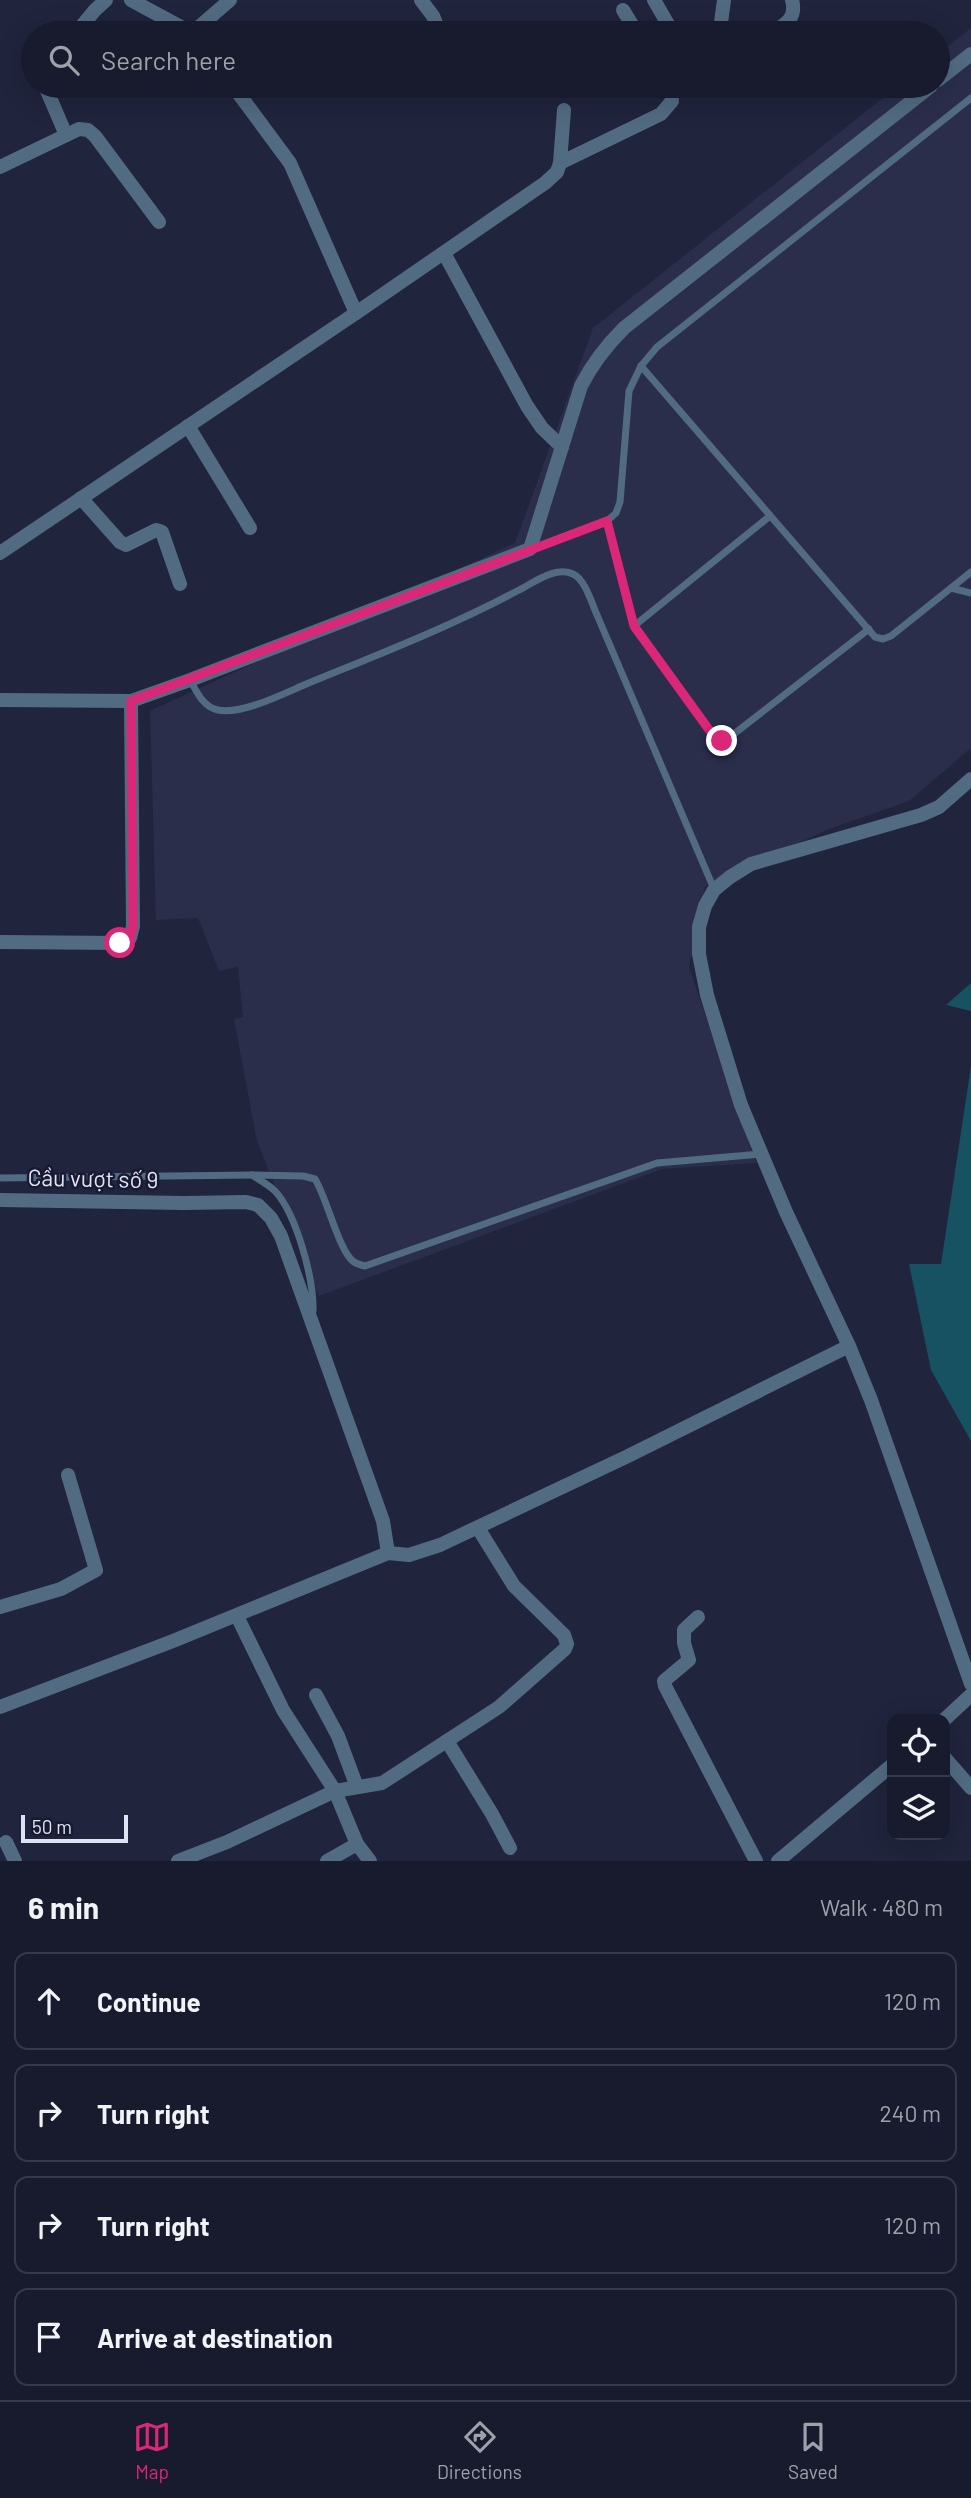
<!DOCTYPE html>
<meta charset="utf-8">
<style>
body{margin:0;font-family:Barlow,sans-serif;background:#212435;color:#f1f3f6}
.controls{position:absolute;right:21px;bottom:21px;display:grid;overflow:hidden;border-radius:14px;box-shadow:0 7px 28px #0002}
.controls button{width:63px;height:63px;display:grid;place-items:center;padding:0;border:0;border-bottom:2px solid #363949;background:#181b2d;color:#f1f3f6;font:35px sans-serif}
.scale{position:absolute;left:21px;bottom:18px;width:107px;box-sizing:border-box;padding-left:7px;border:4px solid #dfe3f3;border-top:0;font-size:19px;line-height:24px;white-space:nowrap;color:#dfe3f3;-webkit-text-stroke:5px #171a31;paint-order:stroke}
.stop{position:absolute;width:21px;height:21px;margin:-16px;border:5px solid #db2777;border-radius:50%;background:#fff}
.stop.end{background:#db2777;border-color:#fff;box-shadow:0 2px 7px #0008}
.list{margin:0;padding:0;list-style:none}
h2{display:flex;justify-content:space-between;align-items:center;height:91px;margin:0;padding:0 28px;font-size:30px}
h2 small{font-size:23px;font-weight:400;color:#9fa1aa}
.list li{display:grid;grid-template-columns:46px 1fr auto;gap:21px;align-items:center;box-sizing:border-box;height:98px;margin:0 14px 14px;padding:0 14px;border:2px solid #363949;border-radius:14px}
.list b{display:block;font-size:26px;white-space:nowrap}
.list em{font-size:23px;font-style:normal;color:#9fa1aa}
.icon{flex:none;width:38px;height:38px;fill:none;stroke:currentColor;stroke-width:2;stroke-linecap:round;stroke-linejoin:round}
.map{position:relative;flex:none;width:971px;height:1861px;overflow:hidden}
.search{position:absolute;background:#181b2d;box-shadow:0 7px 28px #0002;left:21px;right:21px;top:21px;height:77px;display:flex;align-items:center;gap:18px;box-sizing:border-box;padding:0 24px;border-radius:38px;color:#9fa1aa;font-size:26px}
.sheet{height:539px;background:#181b2d}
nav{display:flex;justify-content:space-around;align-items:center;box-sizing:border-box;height:98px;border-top:2px solid #363949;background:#181b2d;font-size:19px;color:#9fa1aa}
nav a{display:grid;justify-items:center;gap:4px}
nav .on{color:#db2777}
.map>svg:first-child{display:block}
.built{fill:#2a2e4b}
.water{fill:#165261}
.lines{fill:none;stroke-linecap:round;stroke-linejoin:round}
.lane{stroke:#516b82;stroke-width:7}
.street{stroke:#516b82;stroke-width:14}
.route{stroke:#db2777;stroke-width:9}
.labels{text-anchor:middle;stroke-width:5;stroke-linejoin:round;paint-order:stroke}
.street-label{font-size:23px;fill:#dfe3f3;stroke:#171a31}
</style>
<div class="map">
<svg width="971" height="1861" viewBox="0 0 971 1861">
<rect width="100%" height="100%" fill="#20243c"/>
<path class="built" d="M971,28v720l-62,53 -80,28 -124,57 -16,81 67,196 -94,6 -343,127 -62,-155 -23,-122 9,-2 -5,-50 -19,4 -21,-53 -42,2 -6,-209 365,-168 78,-215 305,-242h40v-32z"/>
<g class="water">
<path d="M971,983v28l-25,-6z"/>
<path d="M971,1066v375l-40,-71 -22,-106h32z"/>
</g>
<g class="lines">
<g class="lane">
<path d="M641,366l234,271 8,2 8,-3 80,-64"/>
<path d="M770,516l-136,110 81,112 7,3 8,-4 139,-108"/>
<path d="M607,521l27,105"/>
<path d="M531,549l76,-28 9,-8 4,-11 9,-111 12,-25 16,-19 314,-249"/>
<path d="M951,588l20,5"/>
<path d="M190,680c7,12 13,27 28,30 23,5 65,-16 86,-25 73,-30 146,-58 215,-95 16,-8 36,-24 54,-16 12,5 19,30 24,41l117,274"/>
<path d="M252,1175c7,5 17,10 23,16 22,24 39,89 38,120"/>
<path d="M0,1178l251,-3 52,1 12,3c12,19 24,73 39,83 3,2 7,3 11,4l292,-103 104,-9"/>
</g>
<g class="street">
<path d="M131,0l61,33"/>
<path d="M421,0l12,16 7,17"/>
<path d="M654,0l19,33"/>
<path d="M623,10l14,23"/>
<path d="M720,30l4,-30"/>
<path d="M76,33l19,-23 11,-10"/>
<path d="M192,33l38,-33"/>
<path d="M772,33c14,-9 25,-15 20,-33"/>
<path d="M938,80l33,-26"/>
<path d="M45,86l21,49"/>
<path d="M560,163l101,-49 11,-13 -1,-9 -4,-6"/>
<path d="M0,167l79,-38 9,1 7,6 64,86"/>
<path d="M444,253l83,153 15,22 20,19"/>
<path d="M356,313l189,-130 12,-11 3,-9 4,-53"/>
<path d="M188,426l62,102"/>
<path d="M81,498l39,44 6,3 30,-15 6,2 18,52"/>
<path d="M0,553l356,-240 -66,-150 -57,-77"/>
<path d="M0,700l131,1 59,-21 340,-131 51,-163c11,-22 25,-40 43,-58l307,-242"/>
<path d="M971,779l-32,28 -18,8 -170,49 -21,13 -16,13 -9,16 -6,21v27l8,41 34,110 45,107 63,134 22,54 100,284"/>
<path d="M0,942l120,1 10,-5 3,-12 -2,-225"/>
<path d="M0,1200l184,3 62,-1 12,3 13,13 10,18 102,285 5,32"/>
<path d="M0,1607l61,-18 35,-19 -28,-95"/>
<path d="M237,1616l46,94 52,81 22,53 13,17"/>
<path d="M698,1617l-14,13v13l5,17 -25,21 1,5 91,175"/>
<path d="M316,1695l22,41 19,51"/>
<path d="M0,1707l173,-66 215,-88 21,2 31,-10 186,-88 223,-111"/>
<path d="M945,1719l26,-24"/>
<path d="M447,1741l45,73 18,34"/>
<path d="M945,1758l26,30"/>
<path d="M6,1842l9,19"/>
<path d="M178,1861l49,-19 108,-51 47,-8 117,-76 66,-58 2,-5 -3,-9 -50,-49 -36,-58"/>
<path d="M327,1861l30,-17"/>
<path d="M778,1861l114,-96"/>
</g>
</g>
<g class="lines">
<path class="route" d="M120,943l10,-5 3,-12 -2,-225 476,-180 27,105 81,112 7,3"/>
</g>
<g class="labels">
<g class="street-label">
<text transform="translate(93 1179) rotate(1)" y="8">Cầu vượt số 9</text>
</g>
</g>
</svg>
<div class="controls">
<button><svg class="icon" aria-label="locate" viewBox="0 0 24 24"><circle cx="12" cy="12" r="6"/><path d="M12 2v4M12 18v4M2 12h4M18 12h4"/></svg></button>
<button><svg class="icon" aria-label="layers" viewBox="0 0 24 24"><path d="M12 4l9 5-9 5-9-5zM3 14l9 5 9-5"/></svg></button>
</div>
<div class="scale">50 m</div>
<div class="stop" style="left:120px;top:943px"></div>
<div class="stop end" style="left:722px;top:741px"></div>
<div class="search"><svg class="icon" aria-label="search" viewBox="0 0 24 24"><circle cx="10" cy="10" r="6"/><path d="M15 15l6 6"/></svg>Search here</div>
</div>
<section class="sheet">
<h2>6 min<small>Walk · 480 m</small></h2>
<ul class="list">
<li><svg class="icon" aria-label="ahead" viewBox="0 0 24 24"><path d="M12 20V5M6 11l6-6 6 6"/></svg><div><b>Continue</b></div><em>120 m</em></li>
<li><svg class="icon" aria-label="right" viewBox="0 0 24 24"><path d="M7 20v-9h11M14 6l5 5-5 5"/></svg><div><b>Turn right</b></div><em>240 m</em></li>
<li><svg class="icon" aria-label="right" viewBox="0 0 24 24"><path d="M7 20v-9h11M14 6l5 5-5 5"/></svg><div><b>Turn right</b></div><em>120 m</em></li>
<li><svg class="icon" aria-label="arrive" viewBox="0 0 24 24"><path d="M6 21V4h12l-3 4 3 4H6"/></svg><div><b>Arrive at destination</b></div></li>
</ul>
</section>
<nav>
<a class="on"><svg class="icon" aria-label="map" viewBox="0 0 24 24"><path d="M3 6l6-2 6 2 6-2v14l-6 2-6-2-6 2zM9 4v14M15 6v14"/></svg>Map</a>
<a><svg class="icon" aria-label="directions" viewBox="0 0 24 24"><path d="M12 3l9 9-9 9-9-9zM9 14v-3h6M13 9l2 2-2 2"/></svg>Directions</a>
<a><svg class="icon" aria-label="saved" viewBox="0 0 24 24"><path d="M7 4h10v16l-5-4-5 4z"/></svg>Saved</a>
</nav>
